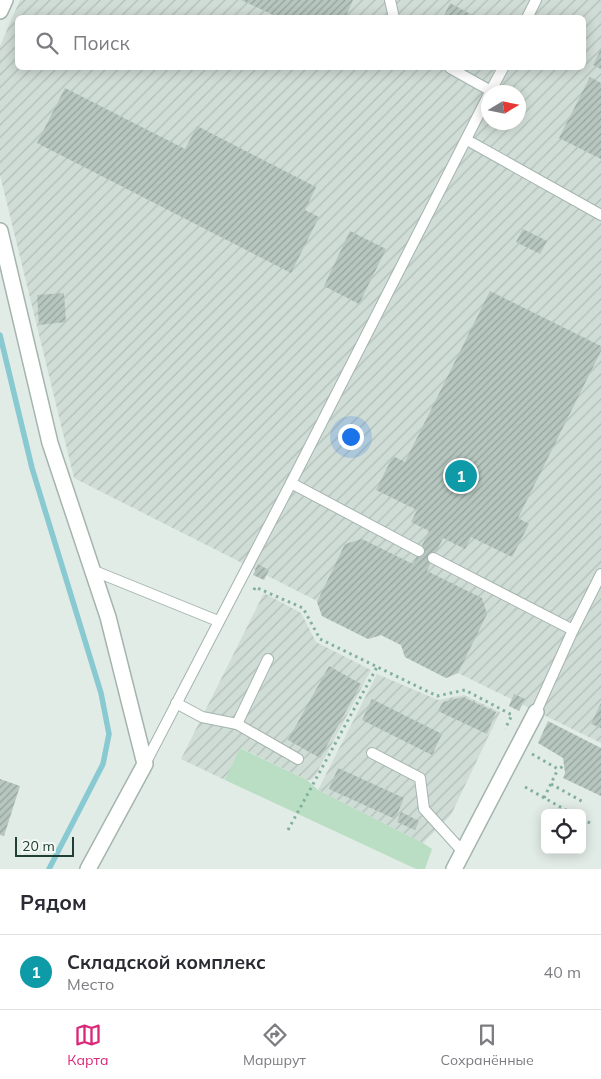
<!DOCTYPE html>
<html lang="ru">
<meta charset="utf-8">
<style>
body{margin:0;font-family:Mulish,sans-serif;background:#f2f2f3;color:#2b2b33}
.controls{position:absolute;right:15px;bottom:15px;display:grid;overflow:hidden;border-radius:8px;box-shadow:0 2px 12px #0003}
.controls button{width:45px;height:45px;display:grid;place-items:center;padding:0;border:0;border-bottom:1px solid #e1e1e2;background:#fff;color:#2b2b33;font:25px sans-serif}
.compass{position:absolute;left:481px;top:85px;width:45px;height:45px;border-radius:50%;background:#fff;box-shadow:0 2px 12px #0003;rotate:80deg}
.scale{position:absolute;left:15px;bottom:12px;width:59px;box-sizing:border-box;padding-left:5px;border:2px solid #213e35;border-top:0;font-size:14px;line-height:18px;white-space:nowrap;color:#213e35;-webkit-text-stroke:4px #f2f9f5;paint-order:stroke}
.you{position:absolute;left:350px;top:436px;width:18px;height:18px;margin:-12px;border:4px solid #fff;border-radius:50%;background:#1a73e8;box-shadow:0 0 0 8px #1a73e833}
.badge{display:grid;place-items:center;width:32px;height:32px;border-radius:50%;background:#db2777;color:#fff;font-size:16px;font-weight:700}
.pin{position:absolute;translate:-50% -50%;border:2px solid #fff;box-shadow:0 1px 5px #0006}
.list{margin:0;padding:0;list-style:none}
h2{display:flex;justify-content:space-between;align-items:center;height:65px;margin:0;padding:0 20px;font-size:21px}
h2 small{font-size:16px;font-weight:400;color:#7c7c81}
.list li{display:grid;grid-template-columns:32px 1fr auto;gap:15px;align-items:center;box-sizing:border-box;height:75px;padding:0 20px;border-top:1px solid #e1e1e2}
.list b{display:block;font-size:19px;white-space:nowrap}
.list p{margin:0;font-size:16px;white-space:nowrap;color:#7c7c81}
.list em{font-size:16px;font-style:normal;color:#7c7c81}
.icon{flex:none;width:28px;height:28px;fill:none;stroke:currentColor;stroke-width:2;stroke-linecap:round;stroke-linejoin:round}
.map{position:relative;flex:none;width:601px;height:869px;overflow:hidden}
.search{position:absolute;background:#fff;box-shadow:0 2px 12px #0003;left:15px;right:15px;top:15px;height:55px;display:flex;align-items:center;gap:12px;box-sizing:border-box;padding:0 18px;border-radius:8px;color:#7c7c81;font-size:19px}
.sheet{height:140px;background:#fff}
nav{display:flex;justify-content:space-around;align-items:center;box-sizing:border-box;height:70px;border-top:1px solid #e1e1e2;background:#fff;font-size:14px;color:#7c7c81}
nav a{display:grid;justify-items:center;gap:2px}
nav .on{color:#db2777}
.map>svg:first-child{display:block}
.industrial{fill:url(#industrial-furrows);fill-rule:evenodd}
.green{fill:#badec3}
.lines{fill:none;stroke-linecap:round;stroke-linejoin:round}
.stream{stroke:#89c9d2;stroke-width:5.5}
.building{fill:url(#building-hatch)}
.lane-casing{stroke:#a4b4ae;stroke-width:12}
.street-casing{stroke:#a4b4ae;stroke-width:18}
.path{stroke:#82b0a0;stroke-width:3;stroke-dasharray:2.5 4;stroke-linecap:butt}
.lane{stroke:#fff;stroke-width:10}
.street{stroke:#fff;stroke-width:15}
</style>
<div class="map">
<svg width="601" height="869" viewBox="0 0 601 869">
<defs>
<pattern id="industrial-furrows" width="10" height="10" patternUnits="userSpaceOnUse" patternTransform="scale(1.25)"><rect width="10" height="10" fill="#d0dcd6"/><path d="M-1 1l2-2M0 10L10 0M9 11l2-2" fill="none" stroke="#b2beb8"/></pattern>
<pattern id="building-hatch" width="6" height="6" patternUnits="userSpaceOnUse" patternTransform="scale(1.25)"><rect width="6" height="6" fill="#b7c7c0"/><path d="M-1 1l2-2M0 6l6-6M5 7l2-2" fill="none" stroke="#94a39d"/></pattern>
</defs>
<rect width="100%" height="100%" fill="#e2ece7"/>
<g class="industrial">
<path d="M20,0h581v743l-143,-70 -12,5 -41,-21 -4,-12 -20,-10 -13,4 -46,-23 -5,-15 -243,-123 -74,-303v-129zM18,18h566v50h-566zM488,92h30v30h-30z"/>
<path d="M264,593l37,20 15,29 55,28 -56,106 -4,4h-4l-66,-32 -16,32 -44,-21z"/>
<path d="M377,674l61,26 26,-5 36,17 -49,103 -28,28 -105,-53z"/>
</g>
<path class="green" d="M240,748l67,32 11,10 105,53 9,6 -7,20h-9l-191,-89z"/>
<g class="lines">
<path class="stream" d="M0,335l32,133 69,225 8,41 -6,30 -54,105"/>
</g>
<g class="building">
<path d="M241,0h112l-8,18h-65z"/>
<path d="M450,3l28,15h-35z"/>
<path d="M601,49v20l-8,-4z"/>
<path d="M590,77l11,6v76l-42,-21z"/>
<path d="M65,88l120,61 12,-23 119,61 -11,23 14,7 -28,56 -254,-130z"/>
<path d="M523,229l24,12 -7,13 -24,-12z"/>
<path d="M350,231l36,18 -27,55 -35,-18z"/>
<path d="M490,291l111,55v5l-83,167 11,6 -17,33 -41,-20 -6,12 -22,-11 -16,33 55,27 5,16 -29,59 -12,5 -41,-21 -4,-12 -20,-10 -13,4 -46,-23 -5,-14 28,-58 17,-5 51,25 16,-33 -18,-9 6,-12 -41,-20 17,-34 12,6z"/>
<path d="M64,293l2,29 -27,3 -2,-30z"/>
<path d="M258,564l11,6 -5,10 -11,-5z"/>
<path d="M329,666l32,18 -41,74 -32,-18z"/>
<path d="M514,694l11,5 -6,12 -10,-5z"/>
<path d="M463,697l33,15 -9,22 -49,-23 5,-9z"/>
<path d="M372,699l70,35 -10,21 -70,-35z"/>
<path d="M601,703v25l-10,-4z"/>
<path d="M548,721l53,27v48l-38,-18 2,-5 -2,-15 -25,-15z"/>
<path d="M338,768l66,30 -9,21 -66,-30z"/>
<path d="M0,779l20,7 -16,50 -4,-1z"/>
<path d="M401,812l18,9 -4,9 -18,-8z"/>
</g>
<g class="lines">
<defs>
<g id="lane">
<path d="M390,0l4,18"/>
<path d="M527,18l9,-18"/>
<path d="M450,68l41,23"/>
<path d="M490,92l13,-24"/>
<path d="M467,140l134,75"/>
<path d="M291,483l197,-387"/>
<path d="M433,558l140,72 -37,82"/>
<path d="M92,570l126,51"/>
<path d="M573,630l28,-56"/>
<path d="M176,703l26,14 35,7 61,35"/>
<path d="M237,724l31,-65"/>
<path d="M372,753l48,25 4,31 39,43"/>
<path d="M145,764l146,-281 128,68"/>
</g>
<g id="street">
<path d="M0,11l5,-11"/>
<path d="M0,231l50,212 58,174 37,147 -57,105"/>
<path d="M454,869l82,-157"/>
</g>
</defs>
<use href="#lane" class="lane-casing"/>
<use href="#street" class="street-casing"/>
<g class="path">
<path d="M254,590l1,-3 48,21 17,31 117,57 28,-6 47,25 -7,14"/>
<path d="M532,754l26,15 6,-3"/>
<path d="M551,784l34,19"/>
<path d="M525,787l46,26"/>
<path d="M544,798l14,-29"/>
<path d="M582,819l8,4"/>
<path d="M288,830l89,-163"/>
</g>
<use href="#lane" class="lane"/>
<use href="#street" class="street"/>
</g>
</svg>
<div class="controls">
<button><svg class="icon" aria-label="locate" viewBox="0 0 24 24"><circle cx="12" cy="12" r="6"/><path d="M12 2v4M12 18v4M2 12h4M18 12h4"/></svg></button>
</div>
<svg class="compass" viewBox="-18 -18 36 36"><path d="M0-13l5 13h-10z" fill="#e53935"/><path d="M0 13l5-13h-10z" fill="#7c7c81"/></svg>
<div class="scale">20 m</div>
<div class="you"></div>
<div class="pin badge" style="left:461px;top:476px;background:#0f9aa8">1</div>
<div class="search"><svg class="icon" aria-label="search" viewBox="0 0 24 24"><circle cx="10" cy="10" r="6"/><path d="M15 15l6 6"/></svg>Поиск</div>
</div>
<section class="sheet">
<h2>Рядом<small></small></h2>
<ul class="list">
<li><span class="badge" style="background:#0f9aa8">1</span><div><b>Складской комплекс</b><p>Место</p></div><em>40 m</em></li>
</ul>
</section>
<nav>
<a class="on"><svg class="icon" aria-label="map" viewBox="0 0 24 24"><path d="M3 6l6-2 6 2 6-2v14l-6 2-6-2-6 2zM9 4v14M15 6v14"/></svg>Карта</a>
<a><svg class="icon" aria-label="directions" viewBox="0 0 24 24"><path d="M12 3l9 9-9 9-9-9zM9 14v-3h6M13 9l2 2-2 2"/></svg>Маршрут</a>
<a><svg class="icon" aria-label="saved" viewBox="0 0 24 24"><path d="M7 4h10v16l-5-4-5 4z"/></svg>Сохранённые</a>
</nav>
